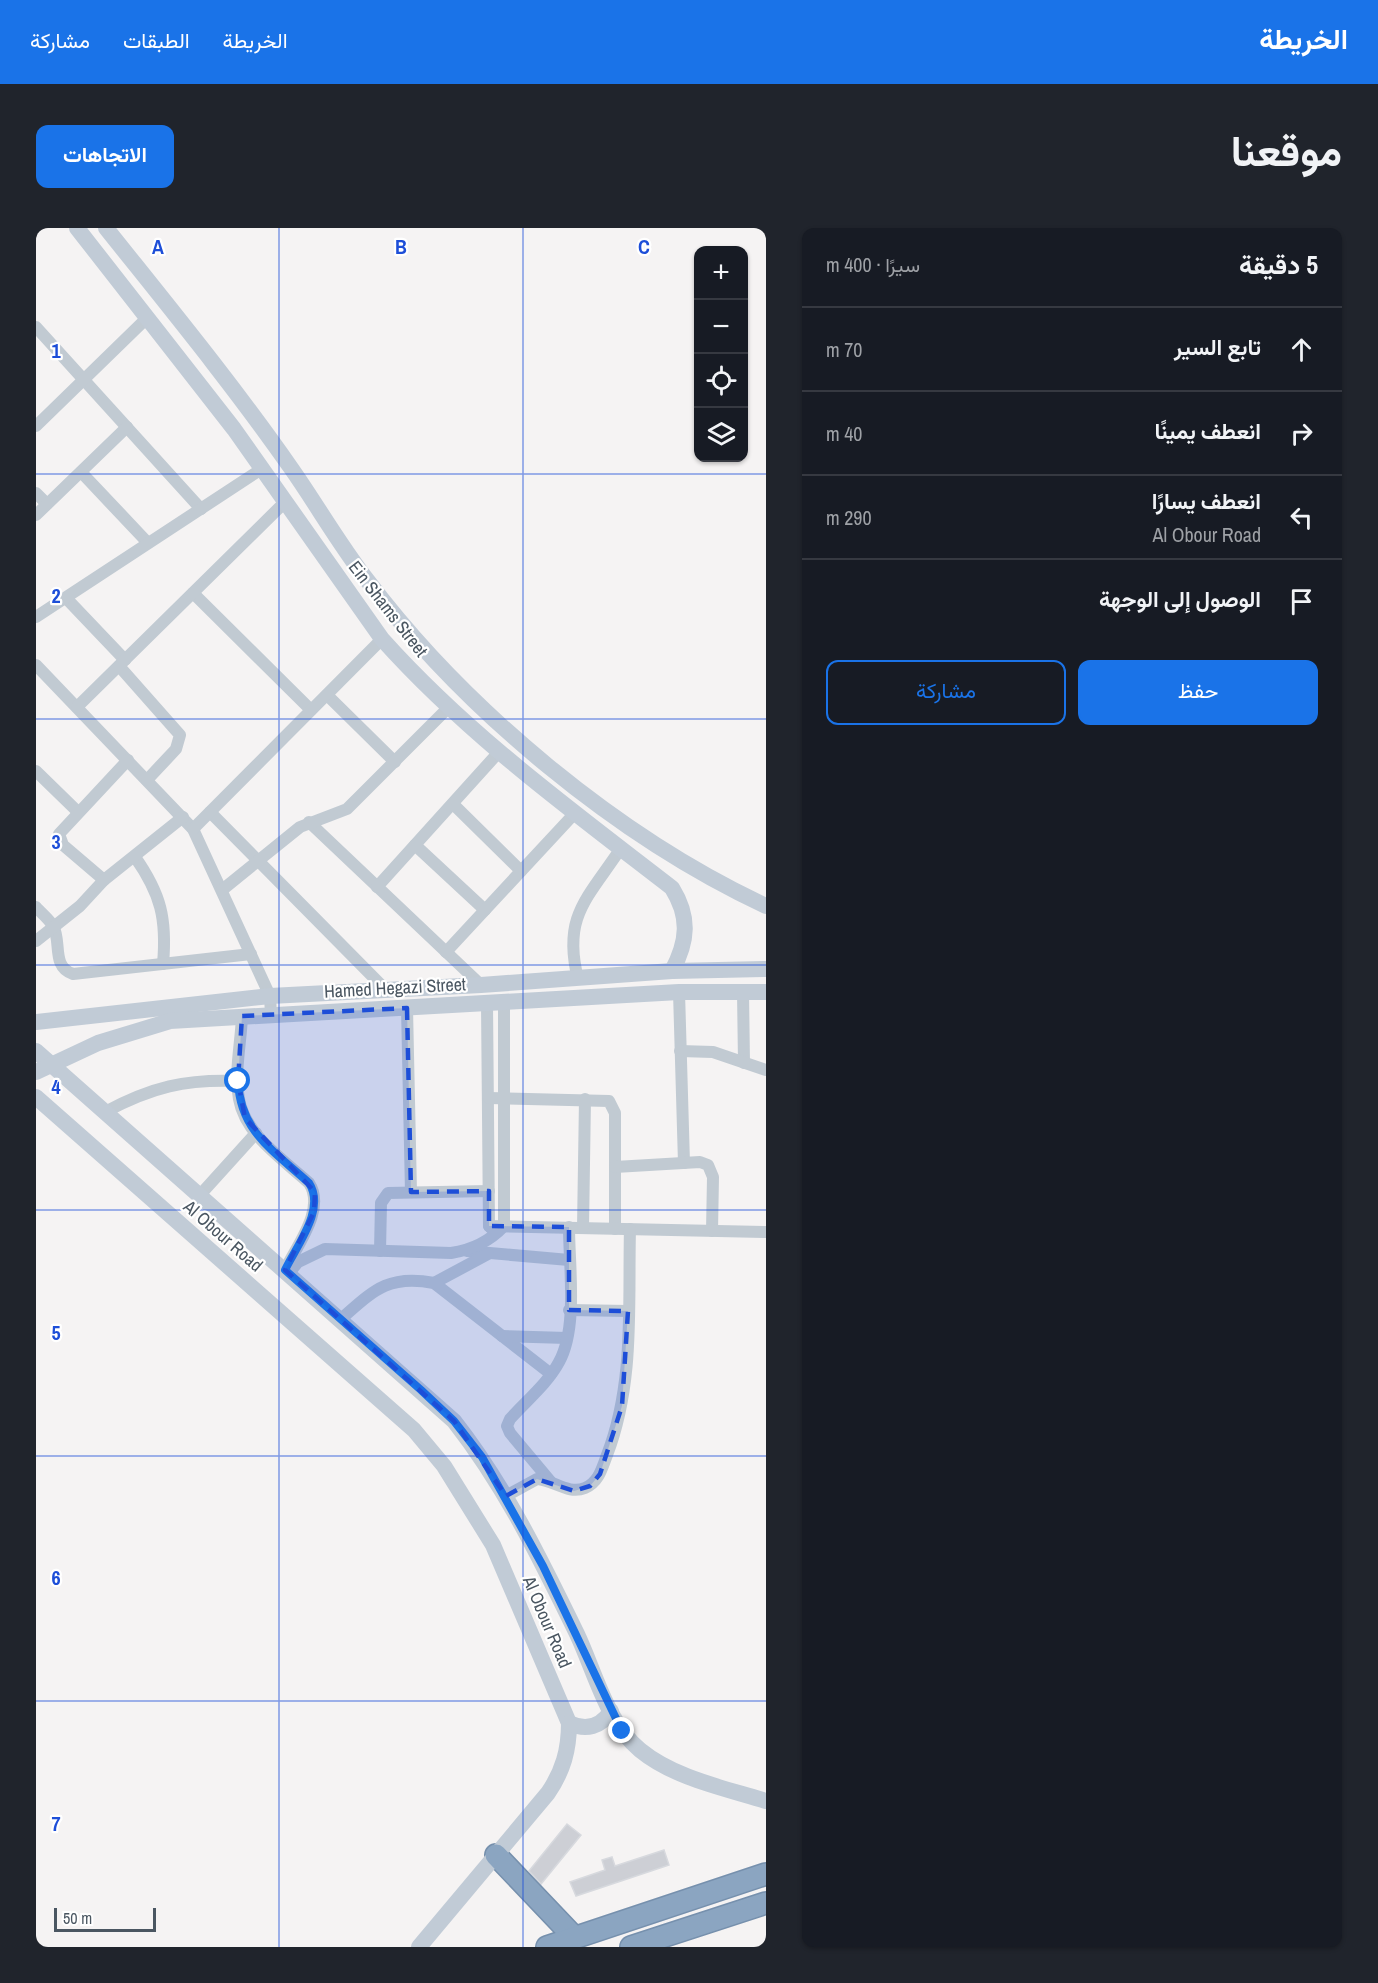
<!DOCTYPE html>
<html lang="ar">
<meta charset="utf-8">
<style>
body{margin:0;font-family:"Archivo Narrow",Vazirmatn,sans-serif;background:#20242c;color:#f1f3f6;direction:rtl}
.controls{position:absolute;right:18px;top:18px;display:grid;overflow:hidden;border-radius:12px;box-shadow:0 2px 4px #0004}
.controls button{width:54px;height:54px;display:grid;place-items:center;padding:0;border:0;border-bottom:2px solid #363941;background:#171b24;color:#f1f3f6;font:30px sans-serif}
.scale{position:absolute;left:18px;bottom:15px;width:102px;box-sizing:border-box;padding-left:6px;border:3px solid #4a5661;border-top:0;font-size:16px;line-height:21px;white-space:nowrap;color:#4a5661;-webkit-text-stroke:4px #fff;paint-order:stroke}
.stop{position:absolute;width:18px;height:18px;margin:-14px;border:4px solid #1a73e8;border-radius:50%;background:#fff}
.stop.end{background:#1a73e8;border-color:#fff;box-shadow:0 2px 6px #0008}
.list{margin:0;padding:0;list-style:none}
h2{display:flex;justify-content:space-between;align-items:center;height:78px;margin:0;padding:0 24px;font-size:26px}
h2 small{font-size:20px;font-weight:400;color:#9ea1a6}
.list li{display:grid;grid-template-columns:39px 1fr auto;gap:18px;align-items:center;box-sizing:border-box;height:84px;padding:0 24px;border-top:2px solid #363941}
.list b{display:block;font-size:22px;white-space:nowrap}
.list p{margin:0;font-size:20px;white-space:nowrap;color:#9ea1a6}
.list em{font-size:20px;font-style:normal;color:#9ea1a6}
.actions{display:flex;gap:12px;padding:18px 24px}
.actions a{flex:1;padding:14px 0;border:2px solid #1a73e8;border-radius:12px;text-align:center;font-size:21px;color:#1a73e8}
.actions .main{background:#1a73e8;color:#fff}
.icon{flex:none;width:33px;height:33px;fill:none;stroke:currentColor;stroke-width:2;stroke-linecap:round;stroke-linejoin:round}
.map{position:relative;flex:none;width:730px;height:1719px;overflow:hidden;direction:ltr;border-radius:12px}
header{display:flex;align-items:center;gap:36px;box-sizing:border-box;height:84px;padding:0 30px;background:#1a73e8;color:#fff}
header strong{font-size:28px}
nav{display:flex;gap:33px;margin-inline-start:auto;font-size:21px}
.intro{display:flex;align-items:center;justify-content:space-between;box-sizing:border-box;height:144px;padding:0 36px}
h1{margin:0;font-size:42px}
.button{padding:15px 27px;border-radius:12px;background:#1a73e8;color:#fff;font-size:21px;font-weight:700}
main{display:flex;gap:36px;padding:0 36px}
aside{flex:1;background:#171b24;border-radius:12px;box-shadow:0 2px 4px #0004}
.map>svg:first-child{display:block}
.building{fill:#cdcfd5;stroke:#d7d9de;stroke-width:1.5}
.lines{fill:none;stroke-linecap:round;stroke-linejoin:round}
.highway-casing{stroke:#7690ad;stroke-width:24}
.street{stroke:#c1cad2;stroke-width:12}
.secondary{stroke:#c1cbd6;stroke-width:16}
.highway{stroke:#8ba5c1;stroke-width:21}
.route{stroke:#1a73e8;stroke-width:8}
.marked{fill:#1d4ed8;fill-opacity:0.2;stroke:#1d4ed8;stroke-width:4.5;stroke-dasharray:12 8;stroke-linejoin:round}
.grid{fill:none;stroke:#1d4ed8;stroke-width:1.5;stroke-opacity:0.55}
.labels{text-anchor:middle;stroke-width:4.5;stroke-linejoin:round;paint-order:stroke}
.street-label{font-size:18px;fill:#4a5661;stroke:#fff}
.grid-label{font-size:20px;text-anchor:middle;font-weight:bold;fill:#1d4ed8;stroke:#fff;stroke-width:4.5;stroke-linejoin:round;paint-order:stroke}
</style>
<header>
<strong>الخريطة</strong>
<nav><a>الخريطة</a><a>الطبقات</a><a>مشاركة</a></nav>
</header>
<div class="intro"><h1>موقعنا</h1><a class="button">الاتجاهات</a></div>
<main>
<aside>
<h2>5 دقيقة<small>سيرًا · 400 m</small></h2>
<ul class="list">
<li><svg class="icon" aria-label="ahead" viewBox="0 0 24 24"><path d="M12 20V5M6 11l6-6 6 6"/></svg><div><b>تابع السير</b></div><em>70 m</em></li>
<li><svg class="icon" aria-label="right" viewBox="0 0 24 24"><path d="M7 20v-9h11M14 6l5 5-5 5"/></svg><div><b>انعطف يمينًا</b></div><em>40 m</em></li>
<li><svg class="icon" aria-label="left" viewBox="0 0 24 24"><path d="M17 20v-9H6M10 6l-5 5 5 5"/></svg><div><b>انعطف يسارًا</b><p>Al Obour Road</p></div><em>290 m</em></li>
<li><svg class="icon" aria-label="arrive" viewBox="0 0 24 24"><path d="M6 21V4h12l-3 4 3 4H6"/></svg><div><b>الوصول إلى الوجهة</b></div></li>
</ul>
<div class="actions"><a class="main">حفظ</a><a>مشاركة</a></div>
</aside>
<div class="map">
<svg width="730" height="1719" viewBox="0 0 730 1719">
<rect width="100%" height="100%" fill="#f5f3f3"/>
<g class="building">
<path d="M531,1596l14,11 -40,49 -12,-13z"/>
<path d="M628,1622l5,15 -93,31 -6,-14 35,-12 -3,-10 10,-3 3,9z"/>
</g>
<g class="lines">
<defs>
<g id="highway">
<path d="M460,1627l79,83"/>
<path d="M511,1719l219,-73"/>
<path d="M595,1719l135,-44"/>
</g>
</defs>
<use href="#highway" class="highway-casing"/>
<g class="street">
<path d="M0,99l165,182"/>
<path d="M0,198l112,-109"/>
<path d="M45,244l67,71"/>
<path d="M0,265l11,11"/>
<path d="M0,287l91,-88"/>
<path d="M157,365l118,117"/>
<path d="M30,370l59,62"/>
<path d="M0,389l227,-149"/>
<path d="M0,437l157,164 77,167 1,19"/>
<path d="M83,438l61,69 -4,14 -29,31"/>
<path d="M291,467l68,67"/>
<path d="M41,479l208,-205"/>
<path d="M0,543l42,41"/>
<path d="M417,576l68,67"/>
<path d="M174,584l175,177"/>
<path d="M273,594l172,163"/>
<path d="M157,601l189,-190"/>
<path d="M379,617l70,65"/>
<path d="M99,629c26,37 32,62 28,107"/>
<path d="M68,652l-41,-35 -4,-11 69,-74"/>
<path d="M341,659l121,-134"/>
<path d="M186,662l78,-63 47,-18 101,-101"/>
<path d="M0,679c5,6 13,12 17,19 9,15 -2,41 20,48l178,-20"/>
<path d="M0,713l44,-35 24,-26 79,-63"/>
<path d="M410,724l129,-139"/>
<path d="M542,751c-16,-63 10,-81 43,-131"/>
<path d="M643,764l5,171"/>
<path d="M707,764l1,71"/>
<path d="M451,775l2,223 5,5"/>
<path d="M371,780l4,184"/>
<path d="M206,788c-1,27 -8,57 -3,83 6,36 45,61 70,84 17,26 -12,62 -24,87"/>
<path d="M644,823l33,1 53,18"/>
<path d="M453,870l120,3 6,12v116"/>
<path d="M69,884c47,-25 80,-33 133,-31"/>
<path d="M579,939l85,-5 8,3 5,12 -1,54"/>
<path d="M164,967l56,-62"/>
<path d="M453,998l277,6"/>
<path d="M547,1000l2,-129"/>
<path d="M344,1023l1,-48 7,-10 101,-2"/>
<path d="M431,1023l102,9"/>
<path d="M253,1045l9,-11 27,-13 126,4c20,-3 39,-12 53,-27v-224"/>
<path d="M398,1055l54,-29"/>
<path d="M533,1082l59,1"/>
<path d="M305,1091c32,-28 47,-45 93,-36l117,91"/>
<path d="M466,1108l65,2"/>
<path d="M515,1254l-41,-49 -3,-7 3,-7c16,-18 38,-36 49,-57 19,-34 10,-96 10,-135"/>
<path d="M470,1268l31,-17c17,1 31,16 48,9 14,-6 17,-20 22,-33 28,-73 21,-150 23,-226"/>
</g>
<g class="secondary">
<path d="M41,0l157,201 148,210c86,96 188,170 290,249 18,29 16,53 0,83"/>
<path d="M70,0c63,79 127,157 185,240 26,37 48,76 76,112 98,130 251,257 399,326"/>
<path d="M0,794l234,-26 211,-11 191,-14 94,-2"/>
<path d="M0,823l418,370c51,65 87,139 123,213 18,38 30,89 63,116 34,28 84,38 126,51"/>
<path d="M0,844l62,-29 72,-22 509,-29h87"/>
<path d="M0,869l378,333 30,36 49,79 76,178c0,27 -6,48 -21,70l-129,154"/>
<path d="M533,1495c17,8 32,4 42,-12"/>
</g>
<use href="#highway" class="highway"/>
</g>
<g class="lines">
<path class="route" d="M202,853c2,51 36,70 71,102 17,26 -12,62 -24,87l136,120 33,31 28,36 61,109 79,165"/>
</g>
<path class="marked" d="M371,780l4,184 78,-1v35l80,1v83l59,1 -6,95 -22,68 -10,12 -16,5 -37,-12 -31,17 -52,-75 -169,-151 29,-58 1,-20 -70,-74 -7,-37 4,-65z"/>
<path class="grid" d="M243,0v1719M487,0v1719M0,246h730M0,491h730M0,737h730M0,982h730M0,1228h730M0,1473h730"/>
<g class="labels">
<g class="street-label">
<text transform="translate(352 381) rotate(52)" y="6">Ein Shams Street</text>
<text transform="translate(359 760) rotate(-3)" y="6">Hamed Hegazi Street</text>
<text transform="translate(187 1008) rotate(41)" y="6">Al Obour Road</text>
<text transform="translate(511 1394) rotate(67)" y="6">Al Obour Road</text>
</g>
</g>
<g class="grid-label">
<text x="122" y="26">A</text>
<text x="365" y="26">B</text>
<text x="608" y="26">C</text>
<text x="20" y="130">1</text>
<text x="20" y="375">2</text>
<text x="20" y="621">3</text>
<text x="20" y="866">4</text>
<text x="20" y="1112">5</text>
<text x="20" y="1357">6</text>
<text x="20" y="1603">7</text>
</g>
</svg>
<div class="controls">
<button>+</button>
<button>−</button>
<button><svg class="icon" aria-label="locate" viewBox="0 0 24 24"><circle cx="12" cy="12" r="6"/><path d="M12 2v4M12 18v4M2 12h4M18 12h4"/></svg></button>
<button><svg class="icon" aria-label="layers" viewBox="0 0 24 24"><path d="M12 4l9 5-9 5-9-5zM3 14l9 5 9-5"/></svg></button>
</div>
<div class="scale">50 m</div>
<div class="stop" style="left:202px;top:853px"></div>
<div class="stop end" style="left:586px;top:1503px"></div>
</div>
</main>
